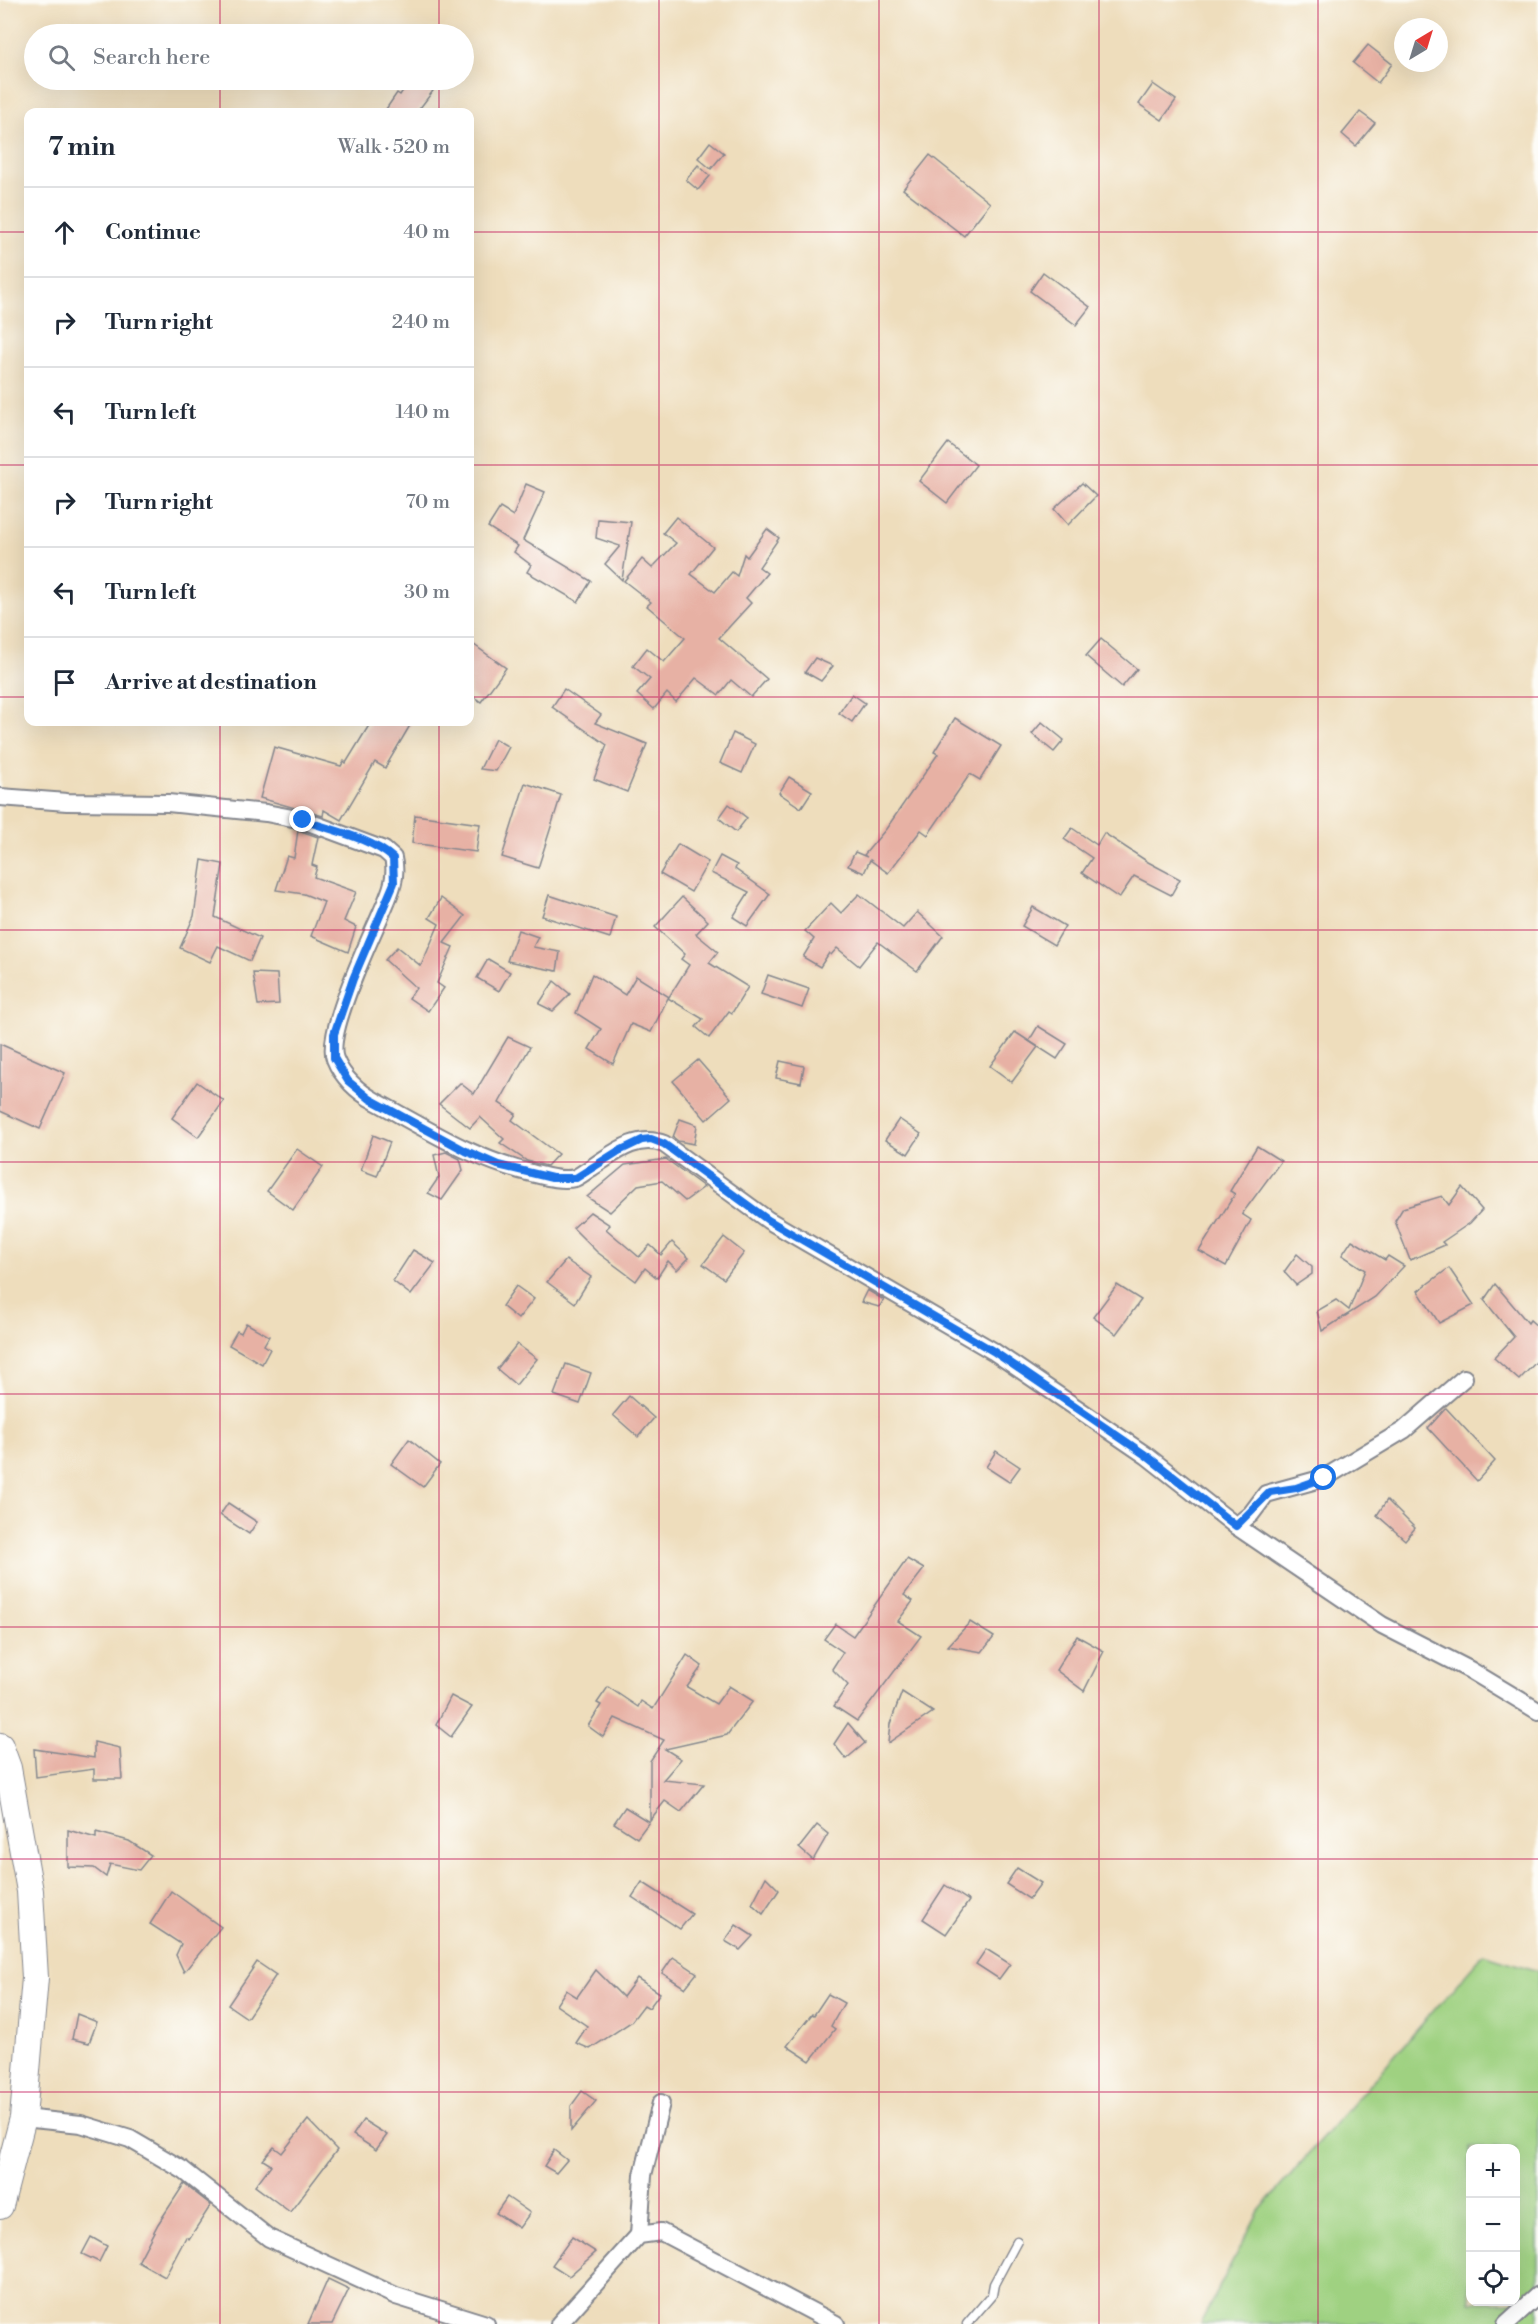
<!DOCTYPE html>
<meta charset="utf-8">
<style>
body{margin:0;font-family:"Libre Bodoni",serif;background:#f6f6f7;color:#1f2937}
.controls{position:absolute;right:18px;bottom:18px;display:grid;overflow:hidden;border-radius:12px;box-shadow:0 6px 24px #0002}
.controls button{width:54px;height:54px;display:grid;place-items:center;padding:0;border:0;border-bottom:2px solid #e0e1e3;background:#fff;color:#1f2937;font:30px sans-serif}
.compass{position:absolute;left:1394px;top:18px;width:54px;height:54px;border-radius:50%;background:#fff;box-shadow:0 6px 24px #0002;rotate:38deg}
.stop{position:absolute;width:18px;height:18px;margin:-14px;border:4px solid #1a73e8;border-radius:50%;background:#fff}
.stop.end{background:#1a73e8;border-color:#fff;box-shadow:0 2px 6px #0008}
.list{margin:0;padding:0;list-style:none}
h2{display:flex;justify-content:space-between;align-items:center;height:78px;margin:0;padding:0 24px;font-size:26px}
h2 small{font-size:20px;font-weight:400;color:#747a83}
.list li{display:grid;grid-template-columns:39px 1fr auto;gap:18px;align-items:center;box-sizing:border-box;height:90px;padding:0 24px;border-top:2px solid #e0e1e3}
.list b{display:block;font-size:22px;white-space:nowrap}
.list em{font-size:20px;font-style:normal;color:#747a83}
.icon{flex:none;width:33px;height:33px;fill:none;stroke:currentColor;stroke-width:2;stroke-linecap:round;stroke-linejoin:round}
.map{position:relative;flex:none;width:1538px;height:2324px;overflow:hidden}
.search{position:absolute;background:#fff;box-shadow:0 6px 24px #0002;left:24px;top:24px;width:450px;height:66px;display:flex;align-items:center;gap:15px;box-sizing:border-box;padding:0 21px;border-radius:33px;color:#747a83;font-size:22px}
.panel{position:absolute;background:#fff;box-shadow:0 6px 24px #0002;left:24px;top:108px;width:450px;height:618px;border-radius:12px}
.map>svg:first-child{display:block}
.green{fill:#9fd181;stroke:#5d8070;stroke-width:1.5;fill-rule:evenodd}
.building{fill:#e7b1a4}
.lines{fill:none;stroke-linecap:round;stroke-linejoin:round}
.service-casing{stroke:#84868d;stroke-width:11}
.minor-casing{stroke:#84868d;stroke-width:20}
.primary-casing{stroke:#84868d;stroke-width:28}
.service{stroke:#fff;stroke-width:8}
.minor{stroke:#fff;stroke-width:16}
.primary{stroke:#fff;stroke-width:26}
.route{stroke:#1a73e8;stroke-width:8}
.grid{fill:none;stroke:#c2185b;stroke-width:1.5;stroke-opacity:0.55}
</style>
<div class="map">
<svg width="1538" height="2324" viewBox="0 0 1538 2324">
<rect width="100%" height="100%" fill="#fdfcf7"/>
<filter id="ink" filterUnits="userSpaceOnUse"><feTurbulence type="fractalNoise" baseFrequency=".0167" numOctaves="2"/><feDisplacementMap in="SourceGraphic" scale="12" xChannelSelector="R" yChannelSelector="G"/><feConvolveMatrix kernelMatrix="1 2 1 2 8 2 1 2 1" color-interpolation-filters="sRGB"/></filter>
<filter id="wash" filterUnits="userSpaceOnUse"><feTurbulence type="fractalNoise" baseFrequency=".008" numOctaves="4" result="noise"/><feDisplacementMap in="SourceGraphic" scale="24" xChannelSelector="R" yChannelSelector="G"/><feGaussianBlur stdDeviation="1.35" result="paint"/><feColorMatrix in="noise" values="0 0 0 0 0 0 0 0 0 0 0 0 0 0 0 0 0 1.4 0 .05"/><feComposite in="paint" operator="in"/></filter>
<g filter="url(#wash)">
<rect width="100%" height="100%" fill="#eeddbc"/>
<path class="green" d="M1483,1954l55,17v353h-338l59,-113zM1470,2148h46v154h-46z"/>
<g id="blocks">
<g class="building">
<path d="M1368,45l24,19 -14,19 -25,-20z"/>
<path d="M410,80l7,5 3,-4 13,10 -16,21h-33l13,-19 3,2z"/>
<path d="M1153,84l23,16 -14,20 -23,-16z"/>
<path d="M1360,112l15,11 -19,23 -14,-12z"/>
<path d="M710,142l14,11 -13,16 -13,-11z"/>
<path d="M930,155l60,48 -26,33 -61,-47z"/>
<path d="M698,165l12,11 -12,14 -12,-10z"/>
<path d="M1043,272l47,35 -14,18 -46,-34z"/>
<path d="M948,443l28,22 -29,38 -28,-22z"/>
<path d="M1082,483l14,13 -28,29 -14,-16z"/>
<path d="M526,484l19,8 -22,48 68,41 -13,21 -51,-30 4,-7 -17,-13 4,-6 -30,-19 12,-19 13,8z"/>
<path d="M676,517l37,30 -22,27 24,18 17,-20 5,4 7,-22 3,3 20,-28 12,9 -20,29 8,6 -21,25 5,5 -32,35 48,41 -16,18 -20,-17 -12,15 -23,-17 -20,24 -9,-9 -13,16 -17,-15 13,-15 -17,-13 14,-18 17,14 21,-24 -38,-32 4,-4 -27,-21 18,-22 10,9 24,-25 -13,-10z"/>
<path d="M598,519l33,3 -9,58 -17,-16 15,-18 -24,-8z"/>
<path d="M1101,639l36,30 -15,18 -36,-31z"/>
<path d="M470,642l36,26 -25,34 -11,-8z"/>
<path d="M815,658l18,8 -12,15 -16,-9z"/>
<path d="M564,689l37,26 -6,8 52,21 -20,48 -33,-13 13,-34 -55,-38z"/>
<path d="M852,694l13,9 -13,19 -13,-9z"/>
<path d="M955,718l46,28 -21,34 -10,-6 -42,61 -7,-5 -33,43 -18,-13 -6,13 -16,-7 7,-14 12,5 -3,-2 22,-26 52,-75 -4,-2z"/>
<path d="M371,722h41l-27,46 -10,-6 -34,58 -17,-10 -1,6 -63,-18 14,-51 67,19 3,-5 2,2z"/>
<path d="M1042,722l22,18 -10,12 -22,-18z"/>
<path d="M733,733l22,11 -13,29 -22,-10z"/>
<path d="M495,739l14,8 -13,24 -16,-2z"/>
<path d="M789,777l23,14 -11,17 -22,-15z"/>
<path d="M525,783l36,12 -23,73 -36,-11z"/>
<path d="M729,804l18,14 -11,14 -17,-14z"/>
<path d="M415,815l65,9 -4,28 -64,-9z"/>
<path d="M1072,828l25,17 7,-12 44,29 32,17 -9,16 -37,-19 -15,22 -37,-25 10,-15 -28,-19z"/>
<path d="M298,830l20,7 -6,28 5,2 -3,10 42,15 -12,29 12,6 -8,25 -37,-16 13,-34 -20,-8 -28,-4 11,-34 7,2z"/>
<path d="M678,844l30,18 -17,30 -31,-18z"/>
<path d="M720,856l17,9 -2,4 35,25 -23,32 -14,-9 16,-25 -38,-19z"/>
<path d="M202,860l21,4 -8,53 45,21 -10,23 -32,-15 -8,16 -30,-14 14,-32z"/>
<path d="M859,894l44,34 14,-16 26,24 -26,35 -39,-29 -19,24 -22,-18 -6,7 -2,-2 -9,14 -17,-10 11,-18 -9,-8 26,-28 10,10z"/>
<path d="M549,895l67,22 -6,21 -68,-22z"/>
<path d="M682,897l26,24 -12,13 22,18 -9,11 39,24 -16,26 -3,-2 -20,27 -13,-11 7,-8 -35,-21 -17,34 -20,-8 -18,40 -24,-15 12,-20 -25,-16 16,-39 33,21 11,-19 33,21 20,-32 -8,-6 4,-5 -30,-27z"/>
<path d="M441,898l24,18 -21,27 9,4 -16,36 7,5 -16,23 -19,-13 7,-10 -31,-28 12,-13 24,19 18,-42 -10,-6z"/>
<path d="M1033,907l32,19 -11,19 -32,-19z"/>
<path d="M518,930l20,7 -5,10 27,5 -3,19 -50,-10z"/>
<path d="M488,959l22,13 -11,19 -22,-13z"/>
<path d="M253,973l24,1 2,30 -21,1z"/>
<path d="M768,975l41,14 -7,19 -41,-14z"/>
<path d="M554,981l16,13 -17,17 -14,-7z"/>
<path d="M1038,1026l29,18 -10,15 -28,-18z"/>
<path d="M1015,1032l23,15 -26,35 -22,-16z"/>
<path d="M508,1037l22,10 -31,56 17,11 -4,6 46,34 -11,12 -20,-5 -27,-18 4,-4 -24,-22 -10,11 -31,-24 21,-21 14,11z"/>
<path d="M0,1044l65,29 -25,56 -40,-18z"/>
<path d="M698,1060l33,38 -25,22 -33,-39z"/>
<path d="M780,1061l24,5 -3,17 -25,-5z"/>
<path d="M197,1082l27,19 -26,36 -26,-19z"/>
<path d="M680,1119l17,6 -3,19 -16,-3 -5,-4z"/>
<path d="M899,1119l22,15 -13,20 -23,-14z"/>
<path d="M373,1135l17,7 -13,34 -16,-6z"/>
<path d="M1257,1146l24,15 -39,53 9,6 -25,46 -27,-15 36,-57 -5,-3z"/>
<path d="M297,1149l26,18 -30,43 -26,-19z"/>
<path d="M446,1152l14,7 3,11 -21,30 -14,-7 11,-16 -5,-22z"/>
<path d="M666,1159l38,28 -19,14 -23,-20 -24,4 -28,27 -23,-15 38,-32z"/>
<path d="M1462,1187l20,23 -12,13 -28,19 3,3 -35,15 -15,-39 8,-13 39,-12 7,9z"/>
<path d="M590,1212l20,13 -4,4 33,28 11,-12 11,10 11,-13 17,16 -12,12 -9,-9 -11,17 -12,-10 -9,13 -39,-29 -24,-24z"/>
<path d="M724,1237l20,16 -20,26 -21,-15z"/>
<path d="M1352,1240l33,20 3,-4 16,10 -29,31 -53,34 -5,-20 19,-11 13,10 16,-40 -23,-15z"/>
<path d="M413,1250l22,13 -24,32 -18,-14z"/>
<path d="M1297,1254l15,13v7l-16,11 -12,-13z"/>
<path d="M566,1260l25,17 -16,26 -28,-21z"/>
<path d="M1449,1268l25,37 -35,18 -21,-32z"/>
<path d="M1495,1284l33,39 2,-3 8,7v33l-19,20 -25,-22 20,-21 -30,-37z"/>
<path d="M1117,1285l24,15 -25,34 -23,-17z"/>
<path d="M516,1286l18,13 -16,20 -16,-13z"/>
<path d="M867,1290l17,10 -5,7 -18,-5z"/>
<path d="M246,1323l23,13 -5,9 6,4 -8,15 -33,-19 8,-14 4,2z"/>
<path d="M517,1344l20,15 -21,26 -19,-16z"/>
<path d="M566,1364l25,9 -11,31 -26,-9z"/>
<path d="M629,1396l25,22 -16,19 -25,-22z"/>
<path d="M1446,1408l49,53 -18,20 -49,-53z"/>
<path d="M409,1439l31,25 -17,23 -32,-23z"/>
<path d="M996,1451l24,16 -11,15 -23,-15z"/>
<path d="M1387,1500l28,28 -10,12 -28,-25z"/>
<path d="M228,1503l29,19 -8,12 -29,-19z"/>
<path d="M907,1559l17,10 -20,26 9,6 -15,20 23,15 -64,85 -23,-15 14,-21 -16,-16 11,-17 -19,-13 11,-15 18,12z"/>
<path d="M970,1622l24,15 -12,15 -34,-6z"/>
<path d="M1077,1636l27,15 -20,40 -28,-21z"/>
<path d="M687,1655l15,11 -15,21 29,17 13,-18 24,15 -26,34 -62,14 16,10 -18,21 41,4 -23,28 -16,-11 -15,19v-59l14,-21 -49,-22 -12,19 -15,-11 13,-21 -4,-2 11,-16 30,20 3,-6 12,8z"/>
<path d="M902,1692l31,20 -45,31 2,-19z"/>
<path d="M451,1696l21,11 -21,30 -15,-12z"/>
<path d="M848,1723l17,20 -19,16 -12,-15z"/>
<path d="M94,1742l26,6 2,31h-28v-10l-58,8 -2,-28 60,9z"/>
<path d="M625,1807l24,15 -12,16 -23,-15z"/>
<path d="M817,1825l11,9 -15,26 -14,-12z"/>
<path d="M68,1830l28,8v-6l33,9 22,14 -12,15 -29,-6 -4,13 -12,-9 -26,-1z"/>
<path d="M1017,1868l24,15 -12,16 -23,-15z"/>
<path d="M766,1877l13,13 -16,24 -11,-10z"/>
<path d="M642,1882l50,32 -12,15 -48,-32z"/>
<path d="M945,1885l24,16 -23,33 -23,-15z"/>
<path d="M171,1891l50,36 -37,45 -8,-17 5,-11 -31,-20z"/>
<path d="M736,1925l17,11 -13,14 -15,-9z"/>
<path d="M986,1949l24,15 -11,15 -23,-15z"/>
<path d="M673,1957l24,16 -12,15 -23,-15z"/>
<path d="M257,1962l19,13 -29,43 -19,-13z"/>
<path d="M596,1970l27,27 14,-19 23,15 -11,15 -5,-3 -13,17 -41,27 -14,-6 11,-17 -31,-21 10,-15 11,7z"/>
<path d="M828,1994l16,9 -13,23 4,3 -25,32 -23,-15 25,-32 2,1z"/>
<path d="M77,2014l20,8 -8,21 -17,-4z"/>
<path d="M582,2091l14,10 -25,30v-25z"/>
<path d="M308,2120l29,30 -47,62 -35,-26 16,-21 -8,-5 11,-13 8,6z"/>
<path d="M363,2120l24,15 -11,15 -23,-15z"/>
<path d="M554,2150l13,10 -11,13 -12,-7z"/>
<path d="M184,2184l27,21 -22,34 -3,-2 -21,40 -27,-15 20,-38z"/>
<path d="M507,2197l23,16 -11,15 -23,-15z"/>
<path d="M91,2237l16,9 -8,16 -17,-8z"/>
<path d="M572,2237l24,15 -27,24 -17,-11z"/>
<path d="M328,2279l21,10 -17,35h-24z"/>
</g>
</g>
</g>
<g filter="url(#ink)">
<use href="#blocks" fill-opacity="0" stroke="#84868d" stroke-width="1.5"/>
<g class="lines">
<defs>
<path id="service" d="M967,2324l25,-29 2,-11 23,-43"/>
<g id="minor">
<path d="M0,797l67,5 101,1 98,10 37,7 81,30 9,8c5,21 -4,37 -12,56 -12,28 -56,119 -46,145 7,18 23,33 40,42 54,29 99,59 160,73 12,3 27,7 40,4 5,-2 11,-7 16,-10 22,-14 45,-35 73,-24l104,76 225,131 154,105 89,70 146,99 88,45 68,41"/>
<path d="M1236,1526l15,-12 15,-20 58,-16 80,-48 60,-52"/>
<path d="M23,2118l58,6 49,15 53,31 86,68 127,58 90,28"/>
<path d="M639,2235l4,-60 18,-72"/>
<path d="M559,2324l80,-89 22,-3 175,92"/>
<path d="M1506,2324l32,-29"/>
</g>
<path id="primary" d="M0,1746l8,22 22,123 5,87 -12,140 -23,88"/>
</defs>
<use href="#service" class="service-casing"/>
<use href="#minor" class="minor-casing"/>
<use href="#primary" class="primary-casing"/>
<use href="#service" class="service"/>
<use href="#minor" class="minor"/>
<use href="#primary" class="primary"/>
</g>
</g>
<g class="lines" filter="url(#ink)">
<path class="route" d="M303,820c30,11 66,17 90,38l1,25 -41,96 -19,55v24l14,23 22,18 96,52 32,14 54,13h24l41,-26 25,-12 9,-1 13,5 104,76 225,131 154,105 89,70 34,-34 26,-4 28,-10"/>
</g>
<path class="grid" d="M220,0v34M439,0v34M659,0v2324M879,0v2324M1099,0v2324M1318,0v2324M220,80v32M439,80v32M0,232h28M470,232h1068M0,465h28M470,465h1068M0,697h28M470,697h1068M220,722v1602M439,722v1602M0,930h1538M0,1162h1538M0,1394h1538M0,1627h1538M0,1859h1538M0,2092h1538"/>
</svg>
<div class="controls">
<button>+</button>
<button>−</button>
<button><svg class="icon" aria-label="locate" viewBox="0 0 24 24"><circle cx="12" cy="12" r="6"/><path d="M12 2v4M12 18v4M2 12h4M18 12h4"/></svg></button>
</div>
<svg class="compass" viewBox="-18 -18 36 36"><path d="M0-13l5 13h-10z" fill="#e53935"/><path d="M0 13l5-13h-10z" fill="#747a83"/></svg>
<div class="stop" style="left:1324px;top:1478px"></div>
<div class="stop end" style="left:303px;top:820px"></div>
<div class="search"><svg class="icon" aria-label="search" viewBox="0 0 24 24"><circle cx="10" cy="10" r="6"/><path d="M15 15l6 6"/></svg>Search here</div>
<section class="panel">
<h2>7 min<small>Walk · 520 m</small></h2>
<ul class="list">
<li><svg class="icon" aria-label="ahead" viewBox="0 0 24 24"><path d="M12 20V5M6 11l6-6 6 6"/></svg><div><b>Continue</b></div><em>40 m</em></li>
<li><svg class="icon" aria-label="right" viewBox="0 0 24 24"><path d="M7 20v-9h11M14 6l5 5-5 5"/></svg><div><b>Turn right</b></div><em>240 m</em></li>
<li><svg class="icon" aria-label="left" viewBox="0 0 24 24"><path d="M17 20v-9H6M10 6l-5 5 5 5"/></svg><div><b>Turn left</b></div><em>140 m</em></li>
<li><svg class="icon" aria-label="right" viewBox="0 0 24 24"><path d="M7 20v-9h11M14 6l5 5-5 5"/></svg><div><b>Turn right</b></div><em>70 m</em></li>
<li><svg class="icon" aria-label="left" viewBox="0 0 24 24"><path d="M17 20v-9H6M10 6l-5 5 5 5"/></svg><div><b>Turn left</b></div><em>30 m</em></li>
<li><svg class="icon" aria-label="arrive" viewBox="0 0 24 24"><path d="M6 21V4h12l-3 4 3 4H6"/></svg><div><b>Arrive at destination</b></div></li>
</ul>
</section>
</div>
